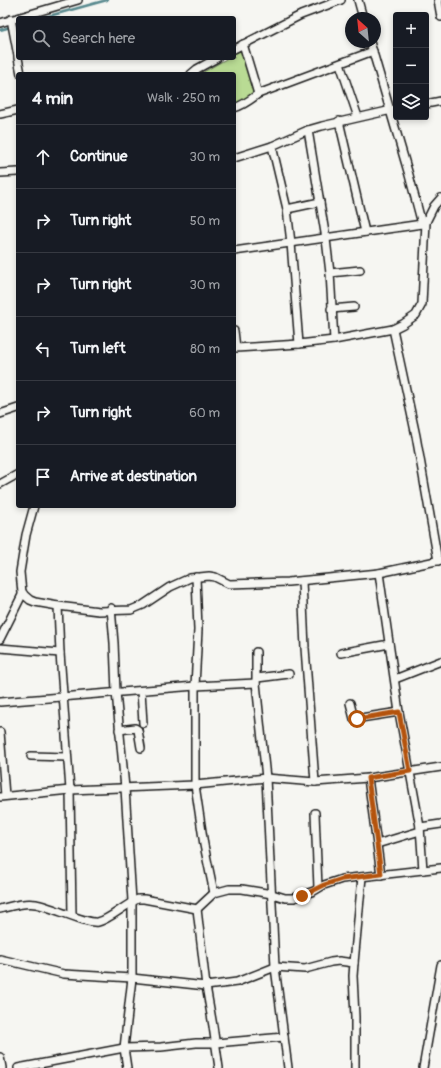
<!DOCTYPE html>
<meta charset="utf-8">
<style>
body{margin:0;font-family:Pangolin,sans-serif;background:#242831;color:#f1f3f6}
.controls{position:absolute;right:12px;top:12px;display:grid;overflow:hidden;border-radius:4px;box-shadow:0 2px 6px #0003}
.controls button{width:36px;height:36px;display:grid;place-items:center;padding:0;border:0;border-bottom:1px solid #363941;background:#171b24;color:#f1f3f6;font:20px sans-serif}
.compass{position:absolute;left:345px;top:12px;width:36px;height:36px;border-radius:50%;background:#171b24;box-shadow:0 2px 6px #0003;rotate:333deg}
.stop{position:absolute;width:12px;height:12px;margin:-9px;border:3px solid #b45309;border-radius:50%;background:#fff}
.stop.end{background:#b45309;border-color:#fff;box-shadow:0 1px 4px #0008}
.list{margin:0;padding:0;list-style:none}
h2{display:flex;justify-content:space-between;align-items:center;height:52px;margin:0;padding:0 16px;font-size:17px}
h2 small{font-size:13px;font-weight:400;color:#9ea1a6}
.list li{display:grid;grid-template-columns:26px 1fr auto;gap:12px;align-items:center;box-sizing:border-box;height:64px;padding:0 16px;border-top:1px solid #363941}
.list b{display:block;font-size:15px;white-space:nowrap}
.list em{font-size:13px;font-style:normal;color:#9ea1a6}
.icon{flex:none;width:22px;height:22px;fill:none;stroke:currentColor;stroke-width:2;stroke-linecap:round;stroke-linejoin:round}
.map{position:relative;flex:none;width:441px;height:1068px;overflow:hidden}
.search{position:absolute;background:#171b24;box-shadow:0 2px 6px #0003;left:16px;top:16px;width:220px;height:44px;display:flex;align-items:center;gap:10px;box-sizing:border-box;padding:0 14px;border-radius:4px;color:#9ea1a6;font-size:15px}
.panel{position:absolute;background:#171b24;box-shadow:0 2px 6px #0003;left:16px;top:72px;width:220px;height:436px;border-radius:4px}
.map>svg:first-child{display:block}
.green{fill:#b9db94;stroke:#6a7c58}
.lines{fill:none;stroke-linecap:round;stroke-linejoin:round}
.stream{stroke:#58898e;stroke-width:2.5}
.street-casing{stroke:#1c1c1c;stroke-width:10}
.street{stroke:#f6f6f2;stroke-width:7}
.route{stroke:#b45309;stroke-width:5}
</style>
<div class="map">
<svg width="441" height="1068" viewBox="0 0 441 1068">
<rect width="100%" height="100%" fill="#f6f6f2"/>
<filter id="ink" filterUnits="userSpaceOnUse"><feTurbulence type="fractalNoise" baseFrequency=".025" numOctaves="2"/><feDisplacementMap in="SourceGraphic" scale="8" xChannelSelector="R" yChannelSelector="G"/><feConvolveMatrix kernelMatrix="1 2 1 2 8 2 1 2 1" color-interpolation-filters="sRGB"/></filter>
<g filter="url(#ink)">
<path class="green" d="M246,47l16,48 -28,14v-35h-34l28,-16h6v-4z"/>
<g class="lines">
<g class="stream">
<path d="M42,18l65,-18"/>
<path d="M0,30l18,-5"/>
</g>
<defs>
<g id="street">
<path d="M358,0l5,18"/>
<path d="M438,0l3,17"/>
<path d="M11,19l7,37"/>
<path d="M0,23l78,-23"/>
<path d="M370,42l39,133 13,49"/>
<path d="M243,44l15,50"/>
<path d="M234,49l67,-34 40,-15"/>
<path d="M18,58l3,16"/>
<path d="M340,64l18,53"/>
<path d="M191,74l6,-5 20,-11"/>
<path d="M426,104l15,-3"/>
<path d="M234,108c10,-3 16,-8 24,-14l115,-43"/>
<path d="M0,114l18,-4"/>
<path d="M339,121l26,111"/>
<path d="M308,130l18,109 4,34 4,67"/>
<path d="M234,158l38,-12"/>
<path d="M0,173l18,-1"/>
<path d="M287,209l33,-7"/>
<path d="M234,251l188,-27 4,-2"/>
<path d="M330,273l30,-3"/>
<path d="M331,309l23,-2"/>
<path d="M393,329l23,107 22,125"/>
<path d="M234,331l2,17 63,-4 35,-4 59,-11 10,-5 13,-9 6,-11 4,-82 8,-16 7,-8"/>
<path d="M299,344l-8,-101 -4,-34 -15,-63 36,-16 14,-4 74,-17"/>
<path d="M0,414l18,-6"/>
<path d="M0,484l18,-10"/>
<path d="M34,506l-8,29 -6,37 2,21 8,7 5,2 23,4 41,5 32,-1 12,-5 27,-18 20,-9 19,-2 6,1 14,7 59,-2 91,-9 62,-13"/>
<path d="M379,573l20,139 21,115 21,-3"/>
<path d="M196,577l2,53 -3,56v99l9,60 10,48"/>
<path d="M302,581l3,67 10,134"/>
<path d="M58,606l2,47 10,137 2,125"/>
<path d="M111,608l3,35 2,49 9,96 7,113v77l-8,70 3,20"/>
<path d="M0,639l23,-46"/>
<path d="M0,648l60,5"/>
<path d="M256,652v31l10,95 9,189 13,101"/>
<path d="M341,653l48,-9"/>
<path d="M257,678l32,-4"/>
<path d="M395,679l46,-18"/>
<path d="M141,691l2,32"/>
<path d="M0,702l195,-16 61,-3"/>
<path d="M350,703l4,16 45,-7"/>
<path d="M119,730l16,-2 3,2 3,18"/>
<path d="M0,732l5,64"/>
<path d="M31,756l36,1"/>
<path d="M368,778l13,97"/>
<path d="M0,797l70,-7 125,-5 71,-7 49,4 53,-4 73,-11"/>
<path d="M315,813l3,75"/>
<path d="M420,827l3,43"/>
<path d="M377,844l43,-13"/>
<path d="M0,909c12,-3 24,-7 36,-5 16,3 51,20 62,18 11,-2 28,-18 40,-23h6l53,10 17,-16 15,-4h13l30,5 13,4h9l20,-7 10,-6 18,-6 99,-11"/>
<path d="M197,909l9,77 7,40 6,42"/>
<path d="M0,959l64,15 68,4 74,8 31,-4 38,-15 30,2 26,-7 8,-1 15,2 -1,13 2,41v51"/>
<path d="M354,963l8,-86"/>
<path d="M0,1057l2,11"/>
<path d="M18,1068l106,-20 37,-1 35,-4h20l68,-6"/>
<path d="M423,1068l18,-103"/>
</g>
</defs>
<use href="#street" class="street-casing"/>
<use href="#street" class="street"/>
</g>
</g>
<g class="lines" filter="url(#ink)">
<path class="route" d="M302,896l22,-11 18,-6 39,-5 -13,-96 42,-7 -11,-59 -42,7"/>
</g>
</svg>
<div class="controls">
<button>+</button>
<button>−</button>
<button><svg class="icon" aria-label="layers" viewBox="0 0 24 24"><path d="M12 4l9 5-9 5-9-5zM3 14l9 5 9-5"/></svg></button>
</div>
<svg class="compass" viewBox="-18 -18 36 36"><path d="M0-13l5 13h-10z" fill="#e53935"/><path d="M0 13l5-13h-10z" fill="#9ea1a6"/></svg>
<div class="stop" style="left:357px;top:719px"></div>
<div class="stop end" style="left:302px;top:896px"></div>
<div class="search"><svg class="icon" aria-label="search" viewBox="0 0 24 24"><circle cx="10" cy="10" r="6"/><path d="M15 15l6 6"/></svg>Search here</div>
<section class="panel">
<h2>4 min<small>Walk · 250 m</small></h2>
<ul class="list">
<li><svg class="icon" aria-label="ahead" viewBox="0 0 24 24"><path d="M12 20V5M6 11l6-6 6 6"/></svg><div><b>Continue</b></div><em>30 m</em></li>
<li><svg class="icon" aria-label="right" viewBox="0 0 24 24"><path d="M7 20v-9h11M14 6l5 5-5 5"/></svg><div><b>Turn right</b></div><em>50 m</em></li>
<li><svg class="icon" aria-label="right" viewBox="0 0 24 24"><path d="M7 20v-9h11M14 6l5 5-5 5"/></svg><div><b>Turn right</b></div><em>30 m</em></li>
<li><svg class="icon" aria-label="left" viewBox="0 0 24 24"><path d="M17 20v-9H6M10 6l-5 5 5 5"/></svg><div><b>Turn left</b></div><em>80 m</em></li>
<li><svg class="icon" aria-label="right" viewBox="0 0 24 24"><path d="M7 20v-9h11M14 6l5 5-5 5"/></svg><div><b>Turn right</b></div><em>60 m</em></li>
<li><svg class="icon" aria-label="arrive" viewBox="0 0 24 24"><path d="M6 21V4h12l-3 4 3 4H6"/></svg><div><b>Arrive at destination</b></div></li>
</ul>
</section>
</div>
